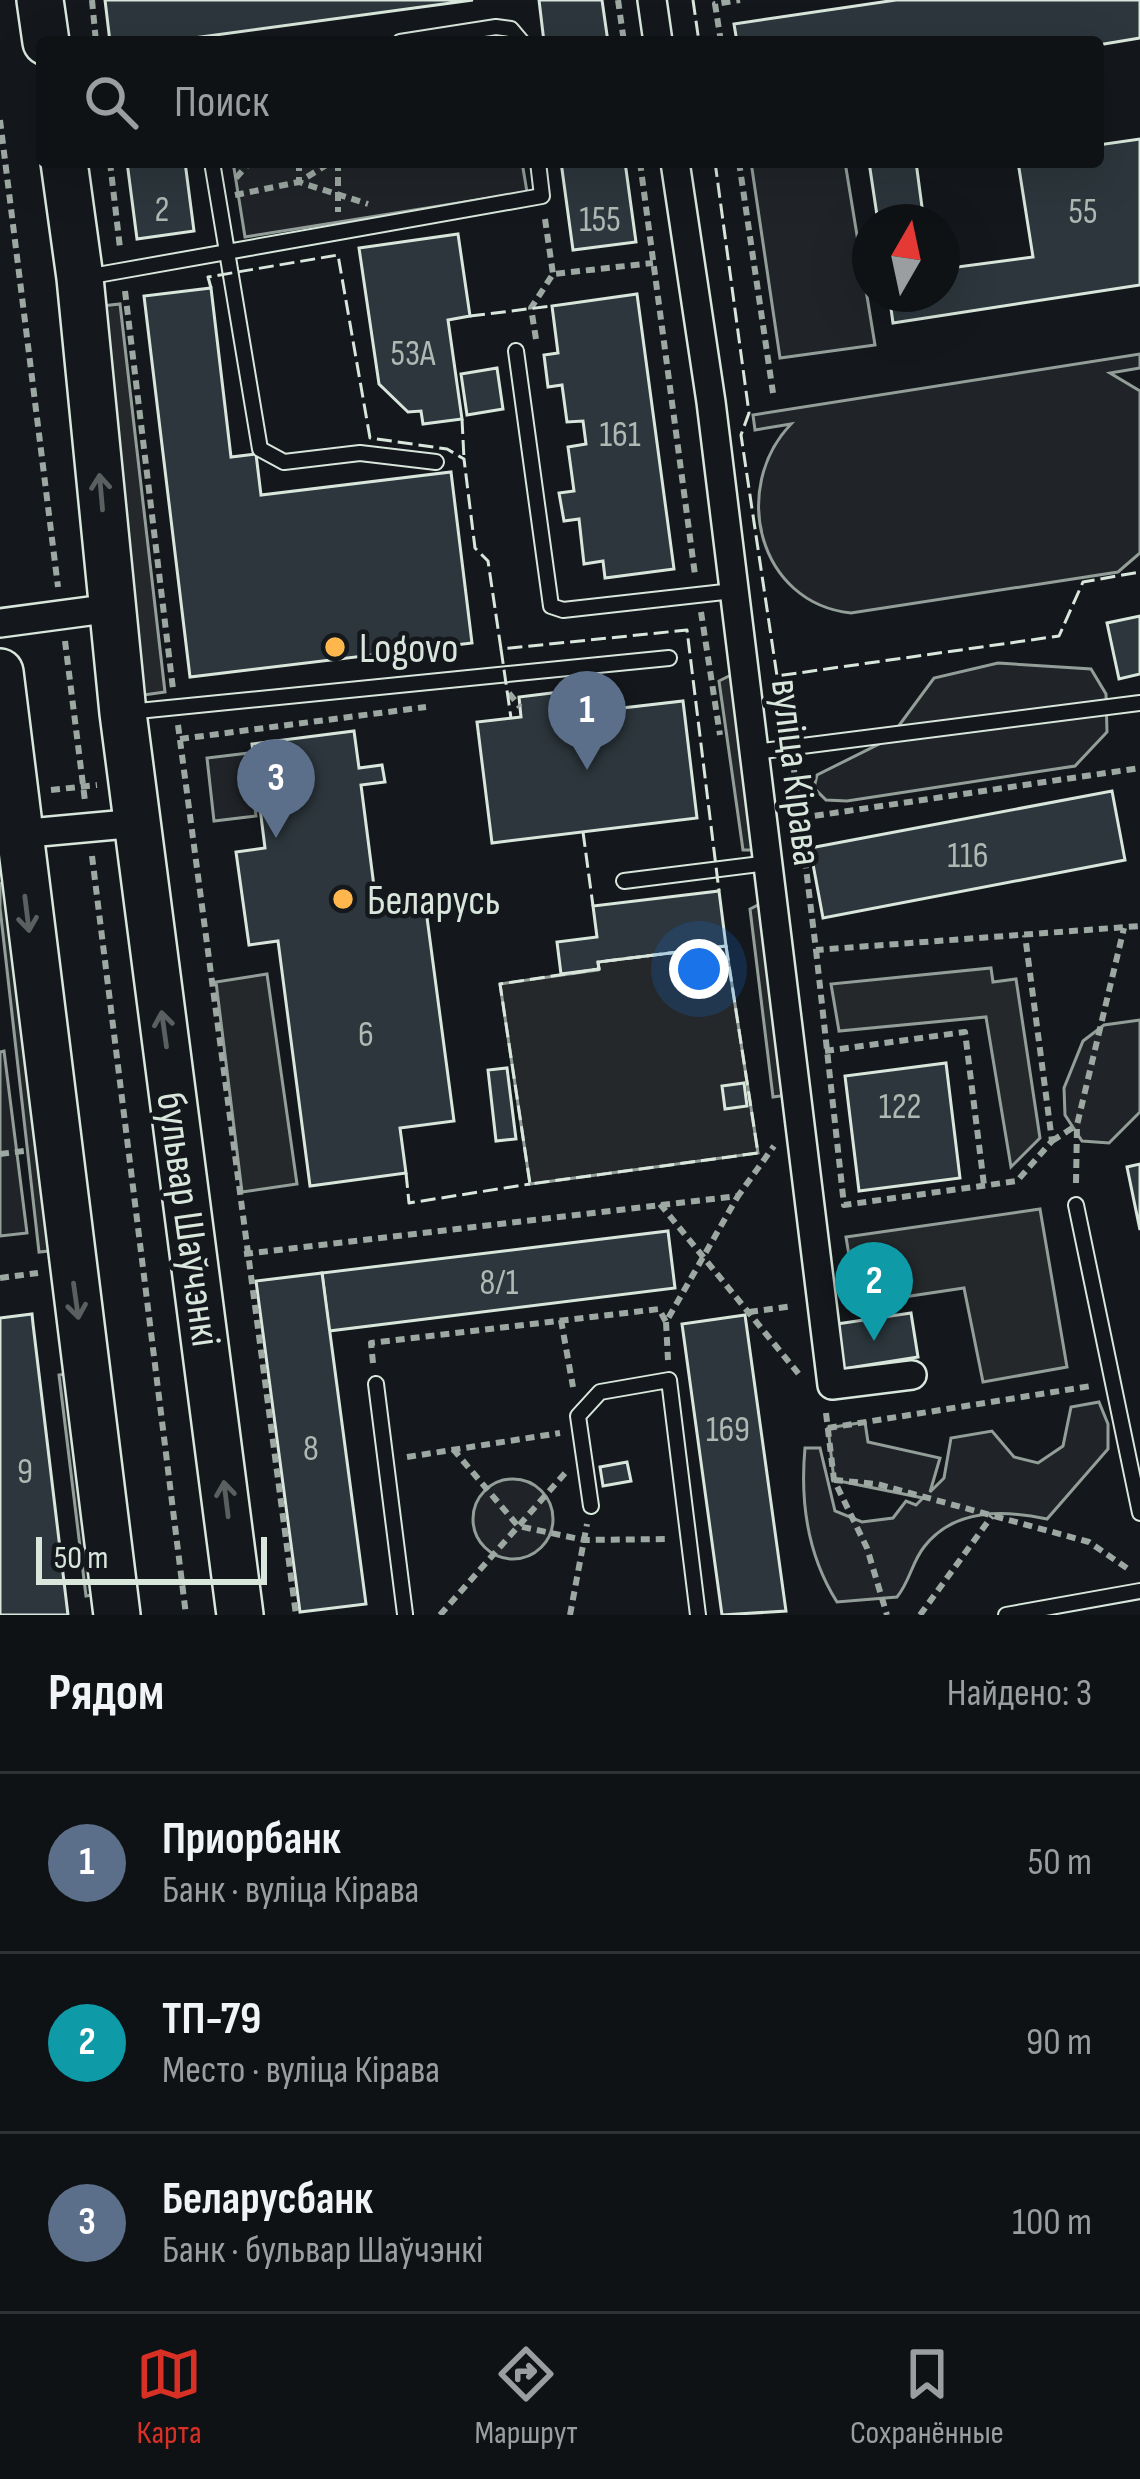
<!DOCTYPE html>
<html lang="ru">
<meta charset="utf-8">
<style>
body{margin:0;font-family:"Sofia Sans Condensed",sans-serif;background:#1d2022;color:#f1f3f6}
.compass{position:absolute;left:852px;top:204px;width:108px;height:108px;border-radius:50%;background:#0f1215;box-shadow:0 12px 48px #0002;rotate:9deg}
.scale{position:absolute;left:36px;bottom:30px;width:231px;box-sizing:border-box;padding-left:12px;border:6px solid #d8e6dc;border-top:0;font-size:33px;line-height:42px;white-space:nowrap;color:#d8e6dc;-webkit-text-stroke:9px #14181c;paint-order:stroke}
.you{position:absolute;left:699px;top:969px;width:42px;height:42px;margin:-30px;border:9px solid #fff;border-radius:50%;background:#1a73e8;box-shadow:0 0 0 18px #1a73e833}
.badge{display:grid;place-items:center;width:78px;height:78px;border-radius:50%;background:#d93025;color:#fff;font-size:39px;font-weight:700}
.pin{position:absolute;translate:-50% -99px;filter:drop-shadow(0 3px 6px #0008)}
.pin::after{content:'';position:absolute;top:63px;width:42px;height:36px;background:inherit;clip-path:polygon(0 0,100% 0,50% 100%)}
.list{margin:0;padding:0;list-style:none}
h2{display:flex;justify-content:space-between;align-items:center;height:156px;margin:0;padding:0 48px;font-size:51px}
h2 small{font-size:39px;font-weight:400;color:#9b9ea0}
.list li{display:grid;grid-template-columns:78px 1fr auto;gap:36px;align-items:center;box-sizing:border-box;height:180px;padding:0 48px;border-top:3px solid #2f3234}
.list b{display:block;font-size:45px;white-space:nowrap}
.list p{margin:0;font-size:39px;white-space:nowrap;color:#9b9ea0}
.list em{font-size:39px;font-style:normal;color:#9b9ea0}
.icon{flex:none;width:66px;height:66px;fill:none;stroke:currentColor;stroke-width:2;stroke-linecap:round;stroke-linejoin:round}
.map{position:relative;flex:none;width:1140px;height:1615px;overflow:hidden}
.search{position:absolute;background:#0f1215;box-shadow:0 12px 48px #0002;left:36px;right:36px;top:36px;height:132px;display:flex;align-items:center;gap:30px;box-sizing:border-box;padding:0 42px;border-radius:12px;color:#9b9ea0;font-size:45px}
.sheet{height:696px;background:#0f1215}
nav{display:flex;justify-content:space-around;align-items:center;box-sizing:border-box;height:168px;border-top:3px solid #2f3234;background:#0f1215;font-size:33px;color:#9b9ea0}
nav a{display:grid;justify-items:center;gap:6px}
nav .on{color:#d93025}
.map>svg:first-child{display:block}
.green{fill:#202428;stroke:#939e99;stroke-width:3}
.parking{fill:#24282b;stroke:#939e99;stroke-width:3}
.building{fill:#2c363c;stroke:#d8e6dc;stroke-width:3}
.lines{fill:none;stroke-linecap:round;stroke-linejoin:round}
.lane-casing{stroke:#d8e6dc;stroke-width:18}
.street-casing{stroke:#d8e6dc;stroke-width:32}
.primary-casing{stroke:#d8e6dc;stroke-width:50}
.path{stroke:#9da8a2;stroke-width:6;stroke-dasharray:9 6;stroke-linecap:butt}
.lane{stroke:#14181c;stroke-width:14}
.street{stroke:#14181c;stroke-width:27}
.primary{stroke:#14181c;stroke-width:45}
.fence{stroke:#d8e6dc;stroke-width:3;stroke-dasharray:15 6;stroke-linecap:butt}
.oneway{stroke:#59605f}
.poi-dot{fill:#ffb74d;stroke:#14181c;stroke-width:4.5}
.labels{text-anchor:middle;stroke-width:9;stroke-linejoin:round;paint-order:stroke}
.number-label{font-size:36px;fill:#adbab4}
.poi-label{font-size:42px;fill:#d8e6dc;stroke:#14181c;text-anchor:start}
.street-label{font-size:42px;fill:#d8e6dc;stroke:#14181c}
</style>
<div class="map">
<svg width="1140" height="1615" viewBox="0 0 1140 1615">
<rect width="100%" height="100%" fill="#14181c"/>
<g class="green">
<path d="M233,162h289l5,30 -282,45z"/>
<path d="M751,162h94l30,183 -95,13z"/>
<path d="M1140,354v14l-30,5 30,18v162l-22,19 -267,41c-93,-10 -121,-125 -60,-189l-36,6 -2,-15z"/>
<path d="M998,663l93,6 15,25 1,38 -32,34 -228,35 -21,-1 -12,-12 3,-13 72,-36 45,-61z"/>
<path d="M249,753l7,63 -42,5 -7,-63z"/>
<path d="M1140,1020v92l-31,31 -27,-2 -17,-26 -1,-27 19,-47 21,-16z"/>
<path d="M4,1051l23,182 -27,3v-184z"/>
<path d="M1099,1402l9,22v25l-61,70c-43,-9 -93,-11 -123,28 -12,15 -14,34 -27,50l-60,5c-29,-46 -37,-100 -32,-154h15l15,63 27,11 31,-4 13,-17 10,4 7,-7 -89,-18 -6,-52 37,-6 3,20 72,16 -10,34 14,-14 7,-40 41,-7 22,26 24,6 25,-17 8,-39z"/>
<circle cx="513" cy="1519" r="40"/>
</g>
<g class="parking">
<path d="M120,304l45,388 -43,6 -39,-390z"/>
<path d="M743,669l23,181h-23l-24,-169z"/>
<path d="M22,872l47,377 -30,3 -39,-344v-24z"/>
<path d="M772,898l22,196 -21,3 -23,-188z"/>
<path d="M726,946l32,207 -228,31 -30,-200 98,-14v-8z"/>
<path d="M991,968l2,14 23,-3 24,159 -29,29 -25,-150 -147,14 -8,-47z"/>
<path d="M267,974l30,210 -55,8 -26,-210z"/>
<path d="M1040,1209l27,158 -84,15 -19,-94 -107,16 -11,-67z"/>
<path d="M86,1371l29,220 -29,5 -27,-221z"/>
</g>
<g class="building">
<path d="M105,0h368l-309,42h-54z"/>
<path d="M539,0h63l6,42h-64z"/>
<path d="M896,0h244v38l-42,7 -361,-3 -3,-18z"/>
<path d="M1140,139v146l-247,38 -4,-29h53v-25l91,-12 -15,-95h80v-17z"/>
<path d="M127,162h58l9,69 -57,8z"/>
<path d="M561,162h64l11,80 -63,8z"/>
<path d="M869,162h47l8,60h-46z"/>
<path d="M458,234l12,82 -22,4 14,99 -39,5 -2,-13 -13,1 -29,-28 -20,-136z"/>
<path d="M211,288l20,169 25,-3 5,41 190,-23 21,171 -282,34 -46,-381z"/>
<path d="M637,294l37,275 -69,9 -2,-17 -19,3 -5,-45 -15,2 -5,-28 15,-2 -6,-44 18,-3 -3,-23 -16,1 -5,-37 -14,2 -4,-32 14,-2 -6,-47z"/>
<path d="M497,368l6,41 -36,6 -6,-41z"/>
<path d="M1140,616v58l-21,5 -12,-56z"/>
<path d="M560,692l3,23 26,-4 -3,-16 8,-1 2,17 87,-10 14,117 -205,25 -15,-121 44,-5 -2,-20z"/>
<path d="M354,731l5,37 23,-3 3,17 -24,3 15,117 48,-7 30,226 -54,7 6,45 -96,13 -32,-245 -29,4 -13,-93 29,-4 -13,-104z"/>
<path d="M1112,791l13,69 -302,58 -13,-70z"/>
<path d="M719,891l7,55 -128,16 1,7 -38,5 -4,-32 40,-5 -4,-31z"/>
<path d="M946,1063l14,115 -101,13 -14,-115z"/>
<path d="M507,1068l9,71 -20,2 -8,-71z"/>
<path d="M744,1083l3,23 -22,3 -3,-23z"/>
<path d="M1140,1164v66l-13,-63z"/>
<path d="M668,1231l7,57 -346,43 -7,-58z"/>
<path d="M322,1273l44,331 -66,8 -44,-331z"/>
<path d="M911,1313l7,44 -82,13 -6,-45z"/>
<path d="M32,1314l1,10 35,291h-68v-297z"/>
<path d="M745,1315l41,296 -64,4 -40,-291z"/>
<path d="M627,1462l4,19 -28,5 -3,-19z"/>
</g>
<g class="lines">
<defs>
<g id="lane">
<path d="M400,42l96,-15 15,2 11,13"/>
<path d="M212,162l48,287 24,13 76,-9 76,9"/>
<path d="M86,277l456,-81 -4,-34"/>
<path d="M516,351l35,255 12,4 170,-19"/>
<path d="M128,712l541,-54"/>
<path d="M755,752l385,-49"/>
<path d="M624,881l144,-18"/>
<path d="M1076,1205l64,308"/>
<path d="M376,1384l29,230"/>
<path d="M591,1506l-13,-90 22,-24 69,-12 29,235"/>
<path d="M1006,1615l134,-24"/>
</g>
<g id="street">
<path d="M652,0l6,42"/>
<path d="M675,162l36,240 121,983 80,-10"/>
<path d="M0,623l112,-15"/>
<path d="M18,834l120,-11"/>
</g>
<g id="primary">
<path d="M40,0l6,42"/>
<path d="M64,162l16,116 43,435 117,902"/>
<path d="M0,672l117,943"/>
</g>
</defs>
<use href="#lane" class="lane-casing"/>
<use href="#street" class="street-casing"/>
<use href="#primary" class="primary-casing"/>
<g class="path">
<path d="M92,0l4,42"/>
<path d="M618,0l6,42"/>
<path d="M721,42l-6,-38 25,-4"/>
<path d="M0,120l58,467"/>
<path d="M110,162l10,86"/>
<path d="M299,162v20l69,22"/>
<path d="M338,162v50"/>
<path d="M640,162l55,413"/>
<path d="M739,162l34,231"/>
<path d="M236,178l14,-16"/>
<path d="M235,195l64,-13 32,-20"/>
<path d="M545,219l8,55"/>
<path d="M125,291l48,398"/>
<path d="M536,339l-5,-31 22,-34 100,-11"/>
<path d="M701,612l19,123"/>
<path d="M65,641l20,160"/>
<path d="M509,693l11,14"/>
<path d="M561,704l12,-15"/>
<path d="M178,725l118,890"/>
<path d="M180,739l246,-32"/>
<path d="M794,770l22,180 324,-24"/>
<path d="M51,790l46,-5"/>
<path d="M800,818l340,-50"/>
<path d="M92,856l94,759"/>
<path d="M816,950l28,255 173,-24 35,-40 -27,-206"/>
<path d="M825,1051l140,-19 19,153"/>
<path d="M1052,1141l25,-16"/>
<path d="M0,1154l24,-3"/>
<path d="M1076,1183l1,-58 47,-197"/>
<path d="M660,1204l142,174"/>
<path d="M244,1254l494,-58 36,-50"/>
<path d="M0,1278l38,-5"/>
<path d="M749,1312l44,-6"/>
<path d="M561,1320l12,67"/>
<path d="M666,1322l2,38"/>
<path d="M373,1363l-2,-20 288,-34 7,13 72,-126"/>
<path d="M826,1413l8,67 33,68 20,67"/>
<path d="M828,1428l263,-42"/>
<path d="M453,1449l65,77 66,14 86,-1"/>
<path d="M407,1457l153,-24"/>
<path d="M834,1480l43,4 212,58 42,29"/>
<path d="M440,1615l126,-143"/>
<path d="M570,1615l17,-91"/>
<path d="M920,1615l72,-99"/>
</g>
<use href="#lane" class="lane"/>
<use href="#street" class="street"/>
<use href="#primary" class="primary"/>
<g class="fence">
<path d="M693,0l6,42"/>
<path d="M715,162l34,251 -8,22 36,241 282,-40 24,-54 57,-10"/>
<path d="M211,288l-3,-11 130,-22 32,183 77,11 17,10 11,89 13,13 13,88 186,-19 32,261"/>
<path d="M470,316l82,-10"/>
<path d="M462,419l2,40"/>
<path d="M501,649l10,69"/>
<path d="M583,832l10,74"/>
<path d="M726,946l32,207 -228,31 -30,-200 99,-15 -1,-7z"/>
<path d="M406,1173l3,30 121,-19"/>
</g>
</g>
<defs><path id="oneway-shaft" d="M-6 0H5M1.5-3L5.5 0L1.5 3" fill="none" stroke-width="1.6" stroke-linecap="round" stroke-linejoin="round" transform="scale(3)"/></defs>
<g class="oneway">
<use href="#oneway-shaft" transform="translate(101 492) rotate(-95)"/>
<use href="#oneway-shaft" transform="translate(27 914) rotate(83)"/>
<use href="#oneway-shaft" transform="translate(164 1029) rotate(-98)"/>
<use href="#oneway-shaft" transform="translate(76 1301) rotate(82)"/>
<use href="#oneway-shaft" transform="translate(226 1499) rotate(-97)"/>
</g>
<g class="poi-dot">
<circle cx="335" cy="647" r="12"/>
<circle cx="343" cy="899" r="12"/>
</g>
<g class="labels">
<g class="number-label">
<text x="162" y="221">2</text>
<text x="1083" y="223">55</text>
<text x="600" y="231">155</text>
<text x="413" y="365">53А</text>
<text x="620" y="446">161</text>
<text x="968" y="867">116</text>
<text x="366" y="1046">6</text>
<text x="900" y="1118">122</text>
<text x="499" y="1294">8/1</text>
<text x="728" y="1441">169</text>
<text x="311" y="1460">8</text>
<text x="25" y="1483">9</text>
</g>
<g class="poi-label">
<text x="359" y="662">Logovo</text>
<text x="367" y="914">Беларусь</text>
</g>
<g class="street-label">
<text transform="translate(798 772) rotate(83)" y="15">вуліца Кірава</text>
<text transform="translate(190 1219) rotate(82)" y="15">бульвар Шаўчэнкі</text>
</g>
</g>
</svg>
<svg class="compass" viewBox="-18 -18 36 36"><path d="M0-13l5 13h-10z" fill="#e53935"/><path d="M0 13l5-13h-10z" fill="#9b9ea0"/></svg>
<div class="scale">50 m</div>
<div class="you"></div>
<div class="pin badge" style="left:587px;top:770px;background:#5c6f8a">1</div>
<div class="pin badge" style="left:874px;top:1341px;background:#0f9aa8">2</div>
<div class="pin badge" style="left:276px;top:838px;background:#5c6f8a">3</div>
<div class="search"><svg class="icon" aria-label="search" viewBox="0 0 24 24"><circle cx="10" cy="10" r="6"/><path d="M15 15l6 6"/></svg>Поиск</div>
</div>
<section class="sheet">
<h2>Рядом<small>Найдено: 3</small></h2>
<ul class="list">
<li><span class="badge" style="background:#5c6f8a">1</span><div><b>Приорбанк</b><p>Банк · вуліца Кірава</p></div><em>50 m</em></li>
<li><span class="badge" style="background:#0f9aa8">2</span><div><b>ТП-79</b><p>Место · вуліца Кірава</p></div><em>90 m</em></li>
<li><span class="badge" style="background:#5c6f8a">3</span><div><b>Беларусбанк</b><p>Банк · бульвар Шаўчэнкі</p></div><em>100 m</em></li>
</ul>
</section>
<nav>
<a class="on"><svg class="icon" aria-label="map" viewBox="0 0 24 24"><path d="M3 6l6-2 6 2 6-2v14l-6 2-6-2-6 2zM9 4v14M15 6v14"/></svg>Карта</a>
<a><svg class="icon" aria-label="directions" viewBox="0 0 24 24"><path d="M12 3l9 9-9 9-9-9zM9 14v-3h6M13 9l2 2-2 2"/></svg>Маршрут</a>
<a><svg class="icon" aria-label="saved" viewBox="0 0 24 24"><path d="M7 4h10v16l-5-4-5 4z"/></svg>Сохранённые</a>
</nav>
